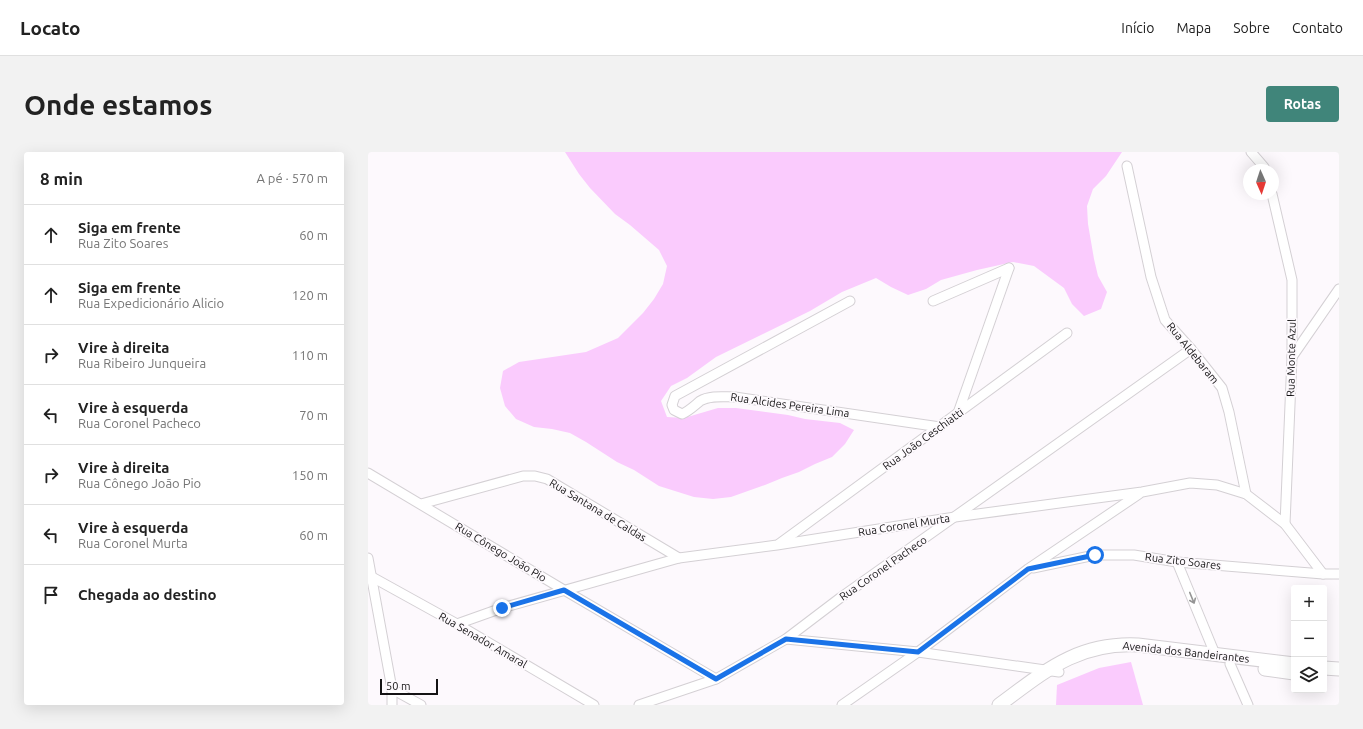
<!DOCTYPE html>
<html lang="pt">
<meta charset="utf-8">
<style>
body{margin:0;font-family:Ubuntu,sans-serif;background:#f2f2f2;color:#222}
.controls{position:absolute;right:12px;bottom:12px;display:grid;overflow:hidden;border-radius:4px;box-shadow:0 4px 16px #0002}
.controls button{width:36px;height:36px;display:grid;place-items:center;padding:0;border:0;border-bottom:1px solid #e0e0e0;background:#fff;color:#222;font:20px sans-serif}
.compass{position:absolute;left:875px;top:12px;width:36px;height:36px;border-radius:50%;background:#fff;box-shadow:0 4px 16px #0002;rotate:177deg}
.scale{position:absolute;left:12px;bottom:10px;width:58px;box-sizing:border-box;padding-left:4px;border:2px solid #141314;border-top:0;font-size:11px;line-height:14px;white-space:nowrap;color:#141314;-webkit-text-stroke:3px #fdf9fd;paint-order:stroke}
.stop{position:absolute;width:12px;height:12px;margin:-9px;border:3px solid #1a73e8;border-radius:50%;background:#fff}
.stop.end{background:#1a73e8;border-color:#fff;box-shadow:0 1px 4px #0008}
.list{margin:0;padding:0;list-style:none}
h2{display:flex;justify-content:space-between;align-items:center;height:52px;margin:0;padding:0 16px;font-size:17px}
h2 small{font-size:13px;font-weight:400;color:#767676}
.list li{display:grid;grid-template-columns:26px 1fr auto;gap:12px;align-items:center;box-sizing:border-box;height:60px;padding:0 16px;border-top:1px solid #e0e0e0}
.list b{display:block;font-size:15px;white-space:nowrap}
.list p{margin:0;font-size:13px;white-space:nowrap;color:#767676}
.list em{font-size:13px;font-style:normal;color:#767676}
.icon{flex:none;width:22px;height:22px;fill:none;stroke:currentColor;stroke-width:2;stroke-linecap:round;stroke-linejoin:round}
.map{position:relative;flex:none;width:971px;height:553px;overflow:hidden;border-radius:4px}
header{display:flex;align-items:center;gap:24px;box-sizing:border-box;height:56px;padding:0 20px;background:#fff;border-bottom:1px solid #e0e0e0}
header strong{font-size:19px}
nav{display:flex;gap:22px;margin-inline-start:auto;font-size:14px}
.intro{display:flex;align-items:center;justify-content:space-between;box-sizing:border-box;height:96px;padding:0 24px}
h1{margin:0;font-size:28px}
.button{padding:10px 18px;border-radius:4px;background:#40857a;color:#fff;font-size:14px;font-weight:700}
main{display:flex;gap:24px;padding:0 24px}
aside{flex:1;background:#fff;border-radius:4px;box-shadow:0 4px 16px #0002}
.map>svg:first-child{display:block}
.green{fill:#facbfd}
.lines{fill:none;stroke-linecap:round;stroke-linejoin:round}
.street-casing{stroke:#d4d0d4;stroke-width:11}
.secondary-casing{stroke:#d4d0d4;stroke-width:15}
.street{stroke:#fff;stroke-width:9}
.secondary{stroke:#fff;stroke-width:13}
.oneway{stroke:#959595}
.route{stroke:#1a73e8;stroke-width:5}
.labels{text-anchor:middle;stroke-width:3.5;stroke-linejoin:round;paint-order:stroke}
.street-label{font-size:11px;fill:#141314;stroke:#fdf9fd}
</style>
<header>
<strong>Locato</strong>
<nav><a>Início</a><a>Mapa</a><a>Sobre</a><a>Contato</a></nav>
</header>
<div class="intro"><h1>Onde estamos</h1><a class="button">Rotas</a></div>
<main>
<aside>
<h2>8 min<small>A pé · 570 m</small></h2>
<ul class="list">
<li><svg class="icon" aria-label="ahead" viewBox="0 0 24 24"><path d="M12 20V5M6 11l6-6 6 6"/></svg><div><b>Siga em frente</b><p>Rua Zito Soares</p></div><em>60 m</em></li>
<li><svg class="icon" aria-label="ahead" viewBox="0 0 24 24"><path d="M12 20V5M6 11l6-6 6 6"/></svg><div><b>Siga em frente</b><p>Rua Expedicionário Alicio</p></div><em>120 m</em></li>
<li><svg class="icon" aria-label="right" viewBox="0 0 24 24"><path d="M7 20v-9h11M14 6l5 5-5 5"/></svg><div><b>Vire à direita</b><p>Rua Ribeiro Junqueira</p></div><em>110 m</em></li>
<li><svg class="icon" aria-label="left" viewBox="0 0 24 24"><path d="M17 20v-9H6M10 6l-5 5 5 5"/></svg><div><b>Vire à esquerda</b><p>Rua Coronel Pacheco</p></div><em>70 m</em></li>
<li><svg class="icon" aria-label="right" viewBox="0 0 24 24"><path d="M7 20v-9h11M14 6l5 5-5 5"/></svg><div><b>Vire à direita</b><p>Rua Cônego João Pio</p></div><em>150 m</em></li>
<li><svg class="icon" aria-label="left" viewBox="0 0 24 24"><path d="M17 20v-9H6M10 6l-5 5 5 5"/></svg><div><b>Vire à esquerda</b><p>Rua Coronel Murta</p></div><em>60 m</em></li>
<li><svg class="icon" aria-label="arrive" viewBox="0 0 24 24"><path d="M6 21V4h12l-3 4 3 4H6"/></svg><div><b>Chegada ao destino</b></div></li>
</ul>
</aside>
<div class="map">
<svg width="971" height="553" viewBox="0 0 971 553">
<rect width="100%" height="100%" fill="#fdf9fd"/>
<g class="green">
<path d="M197,0h557l-16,24 -13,13 -6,17 1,18 6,35 4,17 9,16 -6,17 -17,7 -12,-12 -8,-16 -30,-22 -21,-4 -36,8 -36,10 -15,9 -18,6 -17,-8 -15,-9 -34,14 -32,19 -94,46 -29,21 -16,8 -10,15 6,16 17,1 34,-10h18l52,7 17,4 35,4 14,7 -9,14 -13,13 -17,7 -16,8 -17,6 -17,7 -34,12 -18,2 -19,-2 -35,-11 -25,-16 -17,-8 -31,-20 -16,-9 -18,-4 -18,-2 -18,-8 -11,-13 -5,-18 3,-17 16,-9 67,-10 32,-14 25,-25 11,-14 9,-15 4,-18 -8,-16 -29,-25 -15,-11 -25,-26 -11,-14z"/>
<path d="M763,510l12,43h-87l1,-20 42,-17z"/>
</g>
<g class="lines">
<defs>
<g id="street">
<path d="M883,0l13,15 1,3"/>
<path d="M759,14l24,111 14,43 26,29 31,39 7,24 17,82"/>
<path d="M904,42l20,86v77l-7,167"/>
<path d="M482,149l-175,95 -3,9 2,5 8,4c7,-3 12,-8 18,-13 10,-6 24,-4 35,-4l205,30"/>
<path d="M565,149l76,-33"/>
<path d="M924,205l47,-68"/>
<path d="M590,261l51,-145"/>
<path d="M0,321l196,117 152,89"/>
<path d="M53,352l102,-28h12l12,3 132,79"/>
<path d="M411,392l288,-211"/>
<path d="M0,406l24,131v16"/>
<path d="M809,410l38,92"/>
<path d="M665,416l62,-13h39l43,7 146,12h16"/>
<path d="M0,427l4,-2 85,47 137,81"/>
<path d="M89,472l45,-16 177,-50 98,-13 178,-28 187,-25 48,-9 27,2 29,9 39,30 38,50"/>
<path d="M418,487l132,13 141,20"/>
<path d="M862,512l18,41"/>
<path d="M24,537l29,16"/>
<path d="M271,553l77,-26 70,-40 54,-41 351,-249"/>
<path d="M474,553l76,-53 110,-83 111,-75"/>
</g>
<g id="secondary">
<path d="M956,516l15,1"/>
<path d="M897,517l29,4"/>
<path d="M631,553c45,-33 78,-63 139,-60l156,19"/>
</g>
</defs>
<use href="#street" class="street-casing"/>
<use href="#secondary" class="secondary-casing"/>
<use href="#street" class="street"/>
<use href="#secondary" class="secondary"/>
</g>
<defs><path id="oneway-shaft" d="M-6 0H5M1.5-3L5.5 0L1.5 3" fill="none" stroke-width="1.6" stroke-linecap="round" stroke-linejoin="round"/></defs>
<use class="oneway" href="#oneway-shaft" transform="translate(824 446) rotate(68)"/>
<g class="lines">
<path class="route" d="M134,456l62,-18 152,89 70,-40 132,13 110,-83 67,-14"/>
</g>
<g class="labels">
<g class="street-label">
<text transform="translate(825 201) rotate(51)" y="4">Rua Aldebaram</text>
<text transform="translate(923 206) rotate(-89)" y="4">Rua Monte Azul</text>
<text transform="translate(422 253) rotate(8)" y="4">Rua Alcides Pereira Lima</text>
<text transform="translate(555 287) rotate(-36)" y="4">Rua João Ceschiatti</text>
<text transform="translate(230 358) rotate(31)" y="4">Rua Santana de Caldas</text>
<text transform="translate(536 373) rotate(-9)" y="4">Rua Coronel Murta</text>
<text transform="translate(133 400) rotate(31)" y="4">Rua Cônego João Pio</text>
<text transform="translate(815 409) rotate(7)" y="4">Rua Zito Soares</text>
<text transform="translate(515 416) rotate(-35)" y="4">Rua Coronel Pacheco</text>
<text transform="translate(115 488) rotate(30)" y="4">Rua Senador Amaral</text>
<text transform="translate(818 500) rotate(6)" y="4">Avenida dos Bandeirantes</text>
</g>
</g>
</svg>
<div class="controls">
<button>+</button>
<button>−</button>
<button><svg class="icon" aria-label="layers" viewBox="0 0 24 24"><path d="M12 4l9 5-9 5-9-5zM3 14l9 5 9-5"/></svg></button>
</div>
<svg class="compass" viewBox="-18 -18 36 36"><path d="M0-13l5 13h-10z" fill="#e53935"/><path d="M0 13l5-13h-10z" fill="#767676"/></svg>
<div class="scale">50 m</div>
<div class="stop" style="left:727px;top:403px"></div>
<div class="stop end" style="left:134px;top:456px"></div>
</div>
</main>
